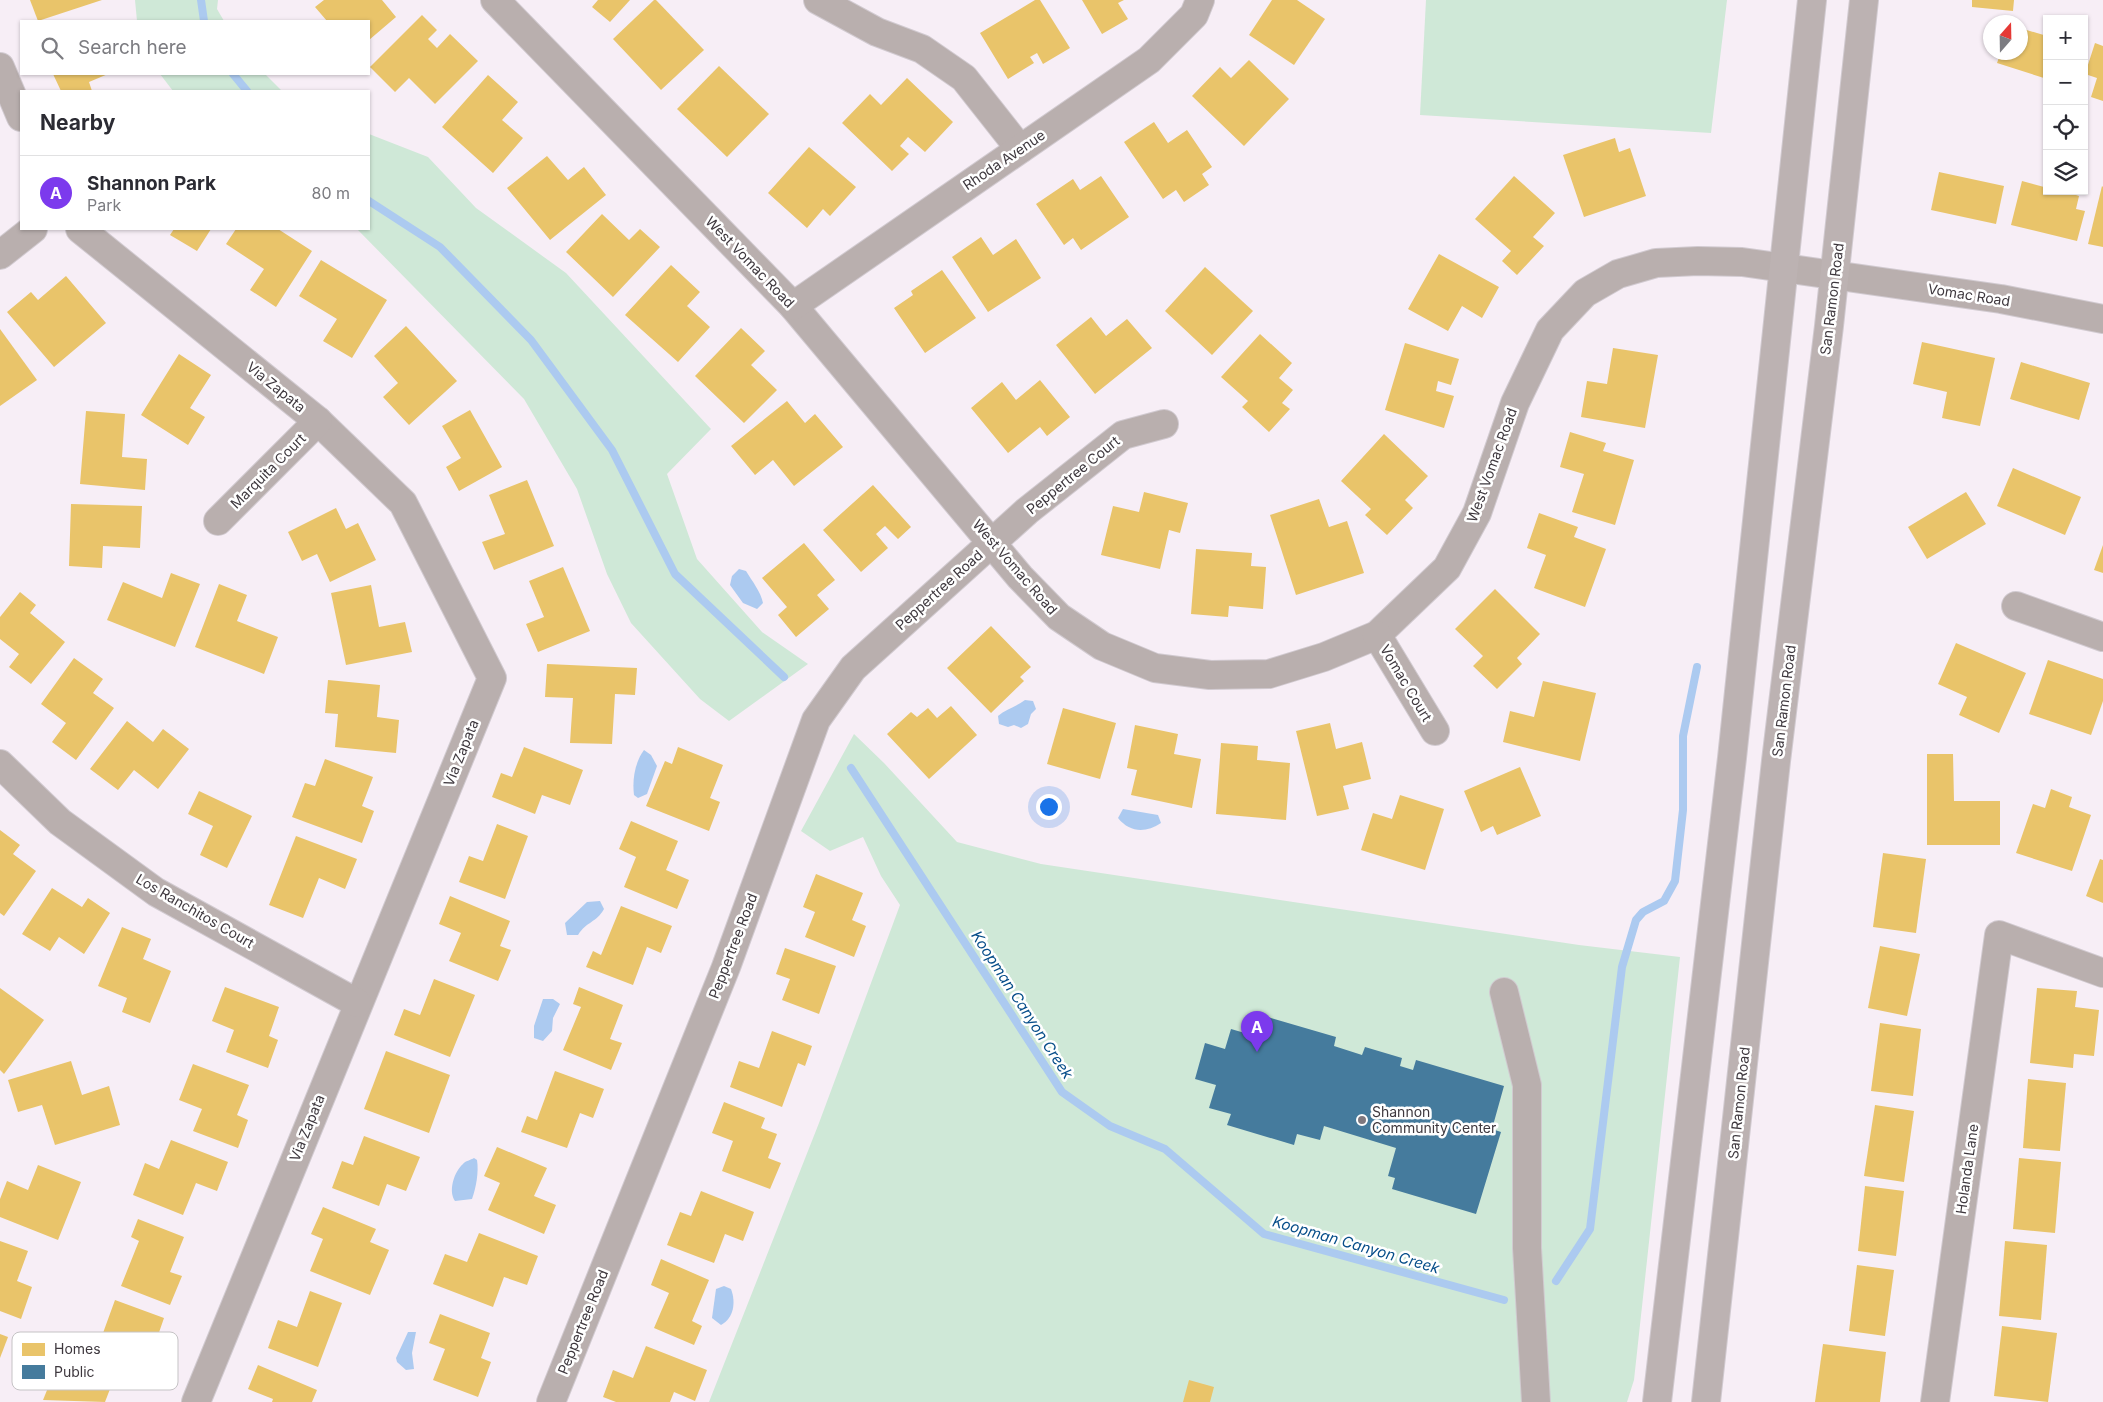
<!DOCTYPE html>
<meta charset="utf-8">
<style>
body{margin:0;font-family:Inter,sans-serif;background:#f7f7f7;color:#2b2b33}
.controls{position:absolute;right:15px;top:15px;display:grid;overflow:hidden;border-radius:0px;box-shadow:0 1px 4px #0004}
.controls button{width:45px;height:45px;display:grid;place-items:center;padding:0;border:0;border-bottom:1px solid #e1e1e2;background:#fff;color:#2b2b33;font:25px sans-serif}
.compass{position:absolute;left:1983px;top:15px;width:45px;height:45px;border-radius:50%;background:#fff;box-shadow:0 1px 4px #0004;rotate:20deg}
.you{position:absolute;left:1048px;top:806px;width:18px;height:18px;margin:-12px;border:4px solid #fff;border-radius:50%;background:#1a73e8;box-shadow:0 0 0 8px #1a73e833}
.badge{display:grid;place-items:center;width:32px;height:32px;border-radius:50%;background:#7c3aed;color:#fff;font-size:16px;font-weight:700}
.pin{position:absolute;translate:-50% -41px;filter:drop-shadow(0 1px 2px #0008)}
.pin::after{content:'';position:absolute;top:26px;width:18px;height:15px;background:inherit;clip-path:polygon(0 0,100% 0,50% 100%)}
.list{margin:0;padding:0;list-style:none}
h2{display:flex;justify-content:space-between;align-items:center;height:65px;margin:0;padding:0 20px;font-size:21px}
h2 small{font-size:16px;font-weight:400;color:#7c7c81}
.list li{display:grid;grid-template-columns:32px 1fr auto;gap:15px;align-items:center;box-sizing:border-box;height:75px;padding:0 20px;border-top:1px solid #e1e1e2}
.list b{display:block;font-size:19px;white-space:nowrap}
.list p{margin:0;font-size:16px;white-space:nowrap;color:#7c7c81}
.list em{font-size:16px;font-style:normal;color:#7c7c81}
.icon{flex:none;width:28px;height:28px;fill:none;stroke:currentColor;stroke-width:2;stroke-linecap:round;stroke-linejoin:round}
.map{position:relative;flex:none;width:2103px;height:1402px;overflow:hidden}
.search{position:absolute;background:#fff;box-shadow:0 1px 4px #0004;left:20px;top:20px;width:350px;height:55px;display:flex;align-items:center;gap:12px;box-sizing:border-box;padding:0 18px;border-radius:0px;color:#7c7c81;font-size:19px}
.panel{position:absolute;background:#fff;box-shadow:0 1px 4px #0004;left:20px;top:90px;width:350px;height:140px;border-radius:0px}
.map>svg:first-child{display:block}
.green{fill:#cfe8d7}
.water{fill:#accaf0}
.homes{fill:#e9c46a}
.public{fill:#457b9d}
.lines{fill:none;stroke-linecap:round;stroke-linejoin:round}
.stream{stroke:#accaf0;stroke-width:8}
.minor-casing{stroke:#d1cad0;stroke-width:30}
.major-casing{stroke:#d1cad0;stroke-width:30}
.minor{stroke:#b9afae;stroke-width:28}
.major{stroke:#bcb2b2;stroke-width:28}
.poi-dot{fill:#7f787e;stroke:#fff;stroke-width:2}
.labels{text-anchor:middle;stroke-width:5;stroke-linejoin:round;paint-order:stroke}
.street-label{font-size:14px;fill:#3e383e;stroke:#fff}
.poi-label{font-size:14px;fill:#3e383e;stroke:#fff;text-anchor:start}
.water-label{font-size:15px;font-style:italic;fill:#064d89;stroke:#fff}
.key{fill:#fff;stroke:#c5c3c5;stroke-width:1}
.key-label{font-size:14px;fill:#3e383e}
</style>
<div class="map">
<svg width="2103" height="1402" viewBox="0 0 2103 1402">
<rect width="100%" height="100%" fill="#f7eef6"/>
<g class="green">
<path d="M135,0h83l-1,9 7,12h-87z"/>
<path d="M1426,0h301l-16,133 -291,-18z"/>
<path d="M160,74h105l17,17h-109z"/>
<path d="M369,134l59,23 48,51 90,65 145,156 -44,45 30,85 65,73 46,32 -79,57 -29,-22 -69,-76 -24,-49 -30,-85 -53,-90 -167,-170h12z"/>
<path d="M854,734l30,29 73,79 84,22 538,81 101,12 -46,423 -7,22h-918l110,-279 81,-218 -19,-29 -18,-39 -33,14 -29,-20z"/>
</g>
<g class="water">
<path d="M739,569l7,2c6,10 15,21 17,32l-6,6 -14,-6 -13,-18 2,-9z"/>
<path d="M1025,700l8,1 3,8 -5,5 -3,10 -7,4 -7,-3 -6,2 -9,-3 -1,-8c8,-7 18,-9 27,-16z"/>
<path d="M644,750l7,5 6,11 -10,28 -9,4 -4,-3c-2,-15 1,-33 10,-45z"/>
<path d="M1123,809l35,6 3,8c-15,10 -31,10 -43,-5z"/>
<path d="M600,901l4,8c-8,14 -17,12 -26,26h-11l-2,-12 22,-21z"/>
<path d="M543,999h10l7,5 -7,14 -1,13 -9,10 -9,-3v-12z"/>
<path d="M474,1158l3,2c2,12 -1,28 -5,39l-17,2c-7,-10 -1,-29 8,-37 2,-3 8,-4 11,-6z"/>
<path d="M724,1286l7,3c5,13 3,29 -10,36l-9,-7 4,-29z"/>
<path d="M408,1332h8l-4,21 2,16 -8,1 -9,-8 -1,-4z"/>
</g>
<g class="homes">
<path d="M30,0h72l-64,21z"/>
<path d="M324,0h58l14,17 -27,23v-19h-42l-12,-14z"/>
<path d="M598,0h32l-20,22 -18,-15z"/>
<path d="M654,0h2l48,50 -43,40 -48,-51z"/>
<path d="M1035,0h5l30,48 -27,16 -6,-11 -7,4 4,6 -26,16 -28,-46z"/>
<path d="M1082,0h42l-6,3 10,16 -26,15z"/>
<path d="M1272,0h25l28,19 -31,46 -45,-30z"/>
<path d="M1972,0h42l-1,11 -41,-4z"/>
<path d="M422,15l15,15 -9,9 9,9 13,-14 28,27 -43,43 -26,-26 -14,14 -25,-25z"/>
<path d="M2020,28l27,8v43l-50,-16 4,-11h19z"/>
<path d="M2095,43l8,3v55l-12,-4 6,-19 -12,-4z"/>
<path d="M1249,60l40,39 -45,47 -52,-50 28,-29 11,11z"/>
<path d="M719,66l50,48 -42,43 -50,-48z"/>
<path d="M53,74h55l-19,8 3,9h-31z"/>
<path d="M488,75l30,27 -16,18 21,18 -30,35 -51,-46z"/>
<path d="M907,78l46,44 -28,30 -17,-15 -8,9 9,8 -17,17 -50,-48 28,-29 11,11z"/>
<path d="M1154,122l14,21 19,-13 25,37 -10,7 7,11 -25,17 -8,-12 -13,9 -39,-57z"/>
<path d="M1615,138l4,14 11,-4 16,48 -62,21 -21,-62z"/>
<path d="M809,147l47,40 -26,29 -7,-7 -16,19 -39,-35z"/>
<path d="M547,156l21,24 16,-13 22,28 -56,45 -43,-52z"/>
<path d="M1939,172l65,14 -8,38 -65,-14z"/>
<path d="M1101,176l28,41 -48,33 -8,-12 -9,7 -28,-41 37,-25 7,11z"/>
<path d="M1514,176l41,37 -22,24 11,9 -27,29 -15,-14 9,-10 -36,-32z"/>
<path d="M2047,179v12h23v2l9,3 -3,13 9,2 -8,30 -66,-16 11,-44 22,6z"/>
<path d="M2102,186l1,1v60l-15,-3z"/>
<path d="M602,214l27,26 11,-11 20,18 -47,50 -47,-45z"/>
<path d="M174,229h37l-14,22 -27,-16z"/>
<path d="M236,229h42l34,22 -36,56 -26,-17 14,-21 -38,-25z"/>
<path d="M981,237l12,18 23,-16 25,39 -53,34 -36,-55z"/>
<path d="M1439,254l60,33 -17,31 -20,-12 -14,25 -40,-22z"/>
<path d="M321,260l66,40 -35,58 -29,-17 14,-22 -38,-23z"/>
<path d="M671,265l29,27 -13,14 23,21 -32,35 -53,-47z"/>
<path d="M1205,267l48,44 -41,44 -47,-44z"/>
<path d="M942,270l34,48 -51,35 -31,-45 19,-13 -2,-4z"/>
<path d="M66,276l40,47 -52,44 -47,-55 24,-20 7,8z"/>
<path d="M1091,317l15,19 21,-17 25,29 -57,46 -39,-49z"/>
<path d="M406,326l51,55 -48,44 -26,-28 15,-14 -24,-27z"/>
<path d="M741,328l24,23 -14,14 26,25 -33,33 -49,-47z"/>
<path d="M0,329l37,51 -37,26z"/>
<path d="M1260,334l32,29 -13,15 14,12 -11,13 8,6 -21,23 -27,-25 6,-6 -27,-24z"/>
<path d="M1922,342l73,16 -15,68 -38,-8 5,-26 -34,-8z"/>
<path d="M1405,343l54,16 -8,26 -13,-4 -2,10 18,5 -10,32 -59,-18z"/>
<path d="M1613,348l45,7 -13,73 -64,-11 6,-36 20,3z"/>
<path d="M179,354l32,21 -21,33 15,9 -17,28 -47,-30z"/>
<path d="M2021,362l69,21 -11,37 -69,-21z"/>
<path d="M1040,380l30,37 -23,19 -7,-9 -32,26 -37,-45 31,-26 14,18z"/>
<path d="M787,401l18,22 10,-9 28,33 -49,39 -21,-26 -18,15 -24,-29z"/>
<path d="M470,410l32,57 -43,24 -13,-24 15,-9 -19,-32z"/>
<path d="M86,411l39,3 -3,43 25,2 -2,31 -65,-6z"/>
<path d="M1570,432l36,11 -3,8 31,9 -19,65 -43,-13 12,-38 -24,-7z"/>
<path d="M1384,434l44,42 -23,24 8,8 -26,27 -22,-20 6,-6 -30,-28z"/>
<path d="M2013,468l68,29 -16,38 -68,-29z"/>
<path d="M527,480l27,66 -60,24 -12,-28 23,-8 -16,-39z"/>
<path d="M873,485l38,42 -13,12 -13,-13 -9,8 12,14 -27,24 -38,-42z"/>
<path d="M1144,492l44,11 -8,30 -11,-3 -9,39 -59,-14 12,-49 26,6z"/>
<path d="M1966,492l20,32 -59,35 -19,-32z"/>
<path d="M1319,499l10,28 18,-6 17,52 -68,22 -26,-80z"/>
<path d="M71,504l71,2 -2,42 -37,-2 -1,22 -33,-2z"/>
<path d="M336,508l10,21 12,-6 18,37 -46,22 -13,-28 -15,7 -14,-29z"/>
<path d="M1539,513l39,14 -4,10 32,12 -21,58 -51,-19 12,-33 -19,-7z"/>
<path d="M804,543l31,37 -18,15 12,14 -33,28 -18,-22 9,-8 -25,-29z"/>
<path d="M2103,545v28l-9,-3z"/>
<path d="M1196,549l56,4 -1,13 15,1 -3,42 -34,-3 -1,11 -37,-3z"/>
<path d="M563,567l27,64 -52,21 -12,-28 18,-7 -15,-36z"/>
<path d="M171,573l29,11 -25,63 -68,-27 16,-38 39,16z"/>
<path d="M219,584l28,11 -10,26 41,16 -14,37 -69,-27z"/>
<path d="M371,585l8,42 26,-5 7,30 -66,13 -15,-72z"/>
<path d="M1495,589l45,45 -23,24 5,6 -25,25 -24,-23 10,-10 -28,-27z"/>
<path d="M20,592l16,13 -6,8 35,29 -34,42 -22,-17 10,-13 -19,-15v-22z"/>
<path d="M991,626l40,41 -11,10 4,4 -33,32 -44,-45z"/>
<path d="M1956,643l70,30 -27,60 -40,-18 8,-18 -29,-13z"/>
<path d="M74,658l29,21 -10,14 21,15 -38,52 -24,-18 14,-19 -25,-19z"/>
<path d="M2048,660l55,19v22l-12,34 -62,-21z"/>
<path d="M547,664l90,4 -2,27 -20,-1 -3,50 -42,-1 3,-45 -28,-1z"/>
<path d="M328,680l52,5 -3,32 22,3 -3,33 -61,-6 3,-33 -13,-1z"/>
<path d="M1543,681l53,12 -16,68 -77,-19 7,-31 24,6z"/>
<path d="M951,706l26,29 -48,44 -42,-45 24,-22 6,5 11,-9 9,10z"/>
<path d="M1063,708l53,15 -16,56 -53,-15z"/>
<path d="M127,721l26,21 10,-13 26,20 -31,40 -24,-19 -16,20 -28,-21z"/>
<path d="M1330,723l6,26 26,-7 9,37 -28,7 6,23 -32,7 -21,-85z"/>
<path d="M1135,725l43,9 -4,20 27,5 -9,49 -61,-13 6,-25 -10,-2z"/>
<path d="M1221,743l37,3 -1,14 33,3 -4,57 -70,-6z"/>
<path d="M524,747l59,23 -13,35 -28,-10 -7,19 -43,-17 9,-24 11,4z"/>
<path d="M678,747l45,18 -13,33 10,4 -11,29 -63,-25 19,-45 7,3z"/>
<path d="M1927,754h26l1,47h46v44h-73z"/>
<path d="M325,759l48,18 -11,29 12,5 -12,32 -70,-26 13,-34 10,3z"/>
<path d="M1520,767l21,49 -44,19 -4,-9 -12,6 -17,-41z"/>
<path d="M2051,789l21,8 -3,10 22,8 -19,56 -56,-18 17,-49 12,4z"/>
<path d="M199,791l53,25 -25,52 -27,-13 13,-29 -25,-12z"/>
<path d="M1400,795l44,14 -19,61 -64,-20 12,-37 19,6z"/>
<path d="M631,821l47,20 -12,29 23,10 -12,29 -53,-22 12,-30 -17,-8z"/>
<path d="M497,824l31,12 -23,63 -46,-17 10,-26 14,5z"/>
<path d="M0,830l20,15 -7,9 23,17 -32,45 -4,-3z"/>
<path d="M296,836l61,23 -12,30 -26,-11 -16,40 -34,-13z"/>
<path d="M1883,853l43,6 -10,74 -43,-6z"/>
<path d="M2100,859l3,1v43l-17,-7z"/>
<path d="M816,874l47,19 -11,27 14,6 -12,31 -49,-20 10,-25 -12,-5z"/>
<path d="M52,888l30,19 6,-9 22,15 -26,41 -25,-17 -9,14 -28,-17z"/>
<path d="M450,896l60,25 -10,25 11,4 -13,31 -49,-20 12,-28 -22,-9z"/>
<path d="M621,906l51,20 -11,27 -14,-6 -14,38 -47,-18 7,-16 8,4z"/>
<path d="M122,927l29,12 -8,20 28,12 -21,52 -28,-11 5,-14 -29,-12z"/>
<path d="M1880,946l40,8 -13,62 -39,-8z"/>
<path d="M785,948l51,18 -17,48 -37,-14 8,-21 -14,-5z"/>
<path d="M434,979l41,16 -25,62 -56,-22 10,-26 16,6z"/>
<path d="M225,987l54,20 -10,29 9,4 -10,28 -42,-16 8,-22 -22,-9z"/>
<path d="M579,987l44,18 -13,34 12,4 -11,27 -48,-20 18,-43 -8,-3z"/>
<path d="M0,988l44,32 -40,54 -4,-4z"/>
<path d="M2037,988l40,3 -2,16 24,3 -5,46 -20,-2 -1,14 -43,-5z"/>
<path d="M1880,1023l41,6 -8,67 -42,-5z"/>
<path d="M772,1031l40,15 -7,20 -7,-3 -16,44 -52,-20 9,-26 20,7z"/>
<path d="M386,1051l64,24 -21,58 -65,-24z"/>
<path d="M71,1061l11,34 27,-9 11,39 -65,20 -13,-40 -24,7 -10,-32z"/>
<path d="M193,1064l56,21 -12,30 11,5 -10,28 -45,-17 9,-22 -23,-9z"/>
<path d="M555,1071l49,18 -11,29 -13,-5 -13,35 -46,-16 6,-16 10,4z"/>
<path d="M2028,1079l38,4 -6,68 -37,-3z"/>
<path d="M724,1102l41,16 -4,10 16,6 -9,24 13,5 -11,26 -48,-18 11,-30 -21,-8z"/>
<path d="M1875,1105l39,6 -10,71 -40,-6z"/>
<path d="M364,1136l56,21 -14,34 -19,-7 -8,22 -47,-18 10,-27 11,4z"/>
<path d="M171,1140l57,22 -11,29 -21,-8 -13,32 -50,-20 12,-32 14,6z"/>
<path d="M497,1147l50,21 -13,28 22,9 -12,29 -56,-24 12,-27 -16,-7z"/>
<path d="M2019,1158l42,4 -6,71 -42,-4z"/>
<path d="M38,1165l43,17 -23,58 -58,-23v-18l7,-18 21,9z"/>
<path d="M1865,1186l39,5 -8,65 -38,-5z"/>
<path d="M701,1191l53,21 -11,29 -18,-7 -11,29 -47,-18 13,-33 11,4z"/>
<path d="M323,1207l53,22 -6,13 19,8 -19,45 -60,-24 13,-32 -12,-5z"/>
<path d="M138,1219l46,18 -14,35 12,4 -12,29 -49,-19 18,-45 -8,-4z"/>
<path d="M479,1233l59,23 -11,29 -23,-8 -11,30 -60,-23 12,-30 22,8z"/>
<path d="M0,1241l28,10 -11,30 15,6 -11,32 -21,-8z"/>
<path d="M2005,1241l42,4 -6,75 -42,-4z"/>
<path d="M661,1259l48,21 -17,41 10,5 -8,19 -40,-17 15,-35 -18,-8z"/>
<path d="M1857,1265l37,5 -9,66 -36,-5z"/>
<path d="M310,1291l32,12 -24,64 -50,-19 10,-28 19,7z"/>
<path d="M115,1300l49,18 -9,26 -15,-6 -13,36 -43,-16 6,-17 9,3z"/>
<path d="M440,1314l50,19 -9,25 10,4 -13,35 -45,-17 12,-31 -16,-6z"/>
<path d="M2002,1326l55,7 -9,69 -54,-6z"/>
<path d="M0,1334l8,3 -8,21z"/>
<path d="M1823,1344l63,8 -6,50h-65z"/>
<path d="M646,1346l61,24 -12,31 -21,-9 -4,10h-54l-13,-5 10,-27 20,8z"/>
<path d="M258,1365l59,25 -5,12h-40l1,-3 -25,-10z"/>
<path d="M56,1368l54,21 -5,13 -62,-2z"/>
<path d="M1189,1380l25,7 -4,15h-27z"/>
</g>
<path class="public" d="M1261,1015l75,22 -2,9 28,9 3,-8 37,11 -2,8 13,4 3,-10 88,26 -12,43 9,3 -25,82 -84,-25 3,-11 -7,-2 8,-28 -72,-22 -4,14 -23,-6 -3,11 -67,-20 4,-11 -22,-6 7,-23 -21,-6 10,-36 20,6 6,-20 24,7z"/>
<g class="lines">
<g class="stream">
<path d="M201,0l3,21"/>
<path d="M233,74l14,17"/>
<path d="M369,201l71,46 91,93 81,110 63,124 109,103"/>
<path d="M851,768l211,324 48,34 55,23 99,85 240,66"/>
<path d="M1556,1281l34,-52 32,-262 14,-47 7,-8 21,-11 11,-20 8,-71v-74l14,-69"/>
</g>
<defs>
<g id="minor">
<path d="M495,0l298,306 227,271 39,40 43,29 53,22 55,7 59,-1 55,-17 53,-22 70,-67 30,-55 38,-110 35,-73 35,-37 33,-19 38,-11 42,-2 44,1 259,37 102,20"/>
<path d="M818,0l59,32 45,17 42,29 56,71"/>
<path d="M0,67l21,50"/>
<path d="M80,229l238,192 85,82 89,175 -296,724"/>
<path d="M0,255l33,-26"/>
<path d="M793,306l356,-246 45,-45 6,-15"/>
<path d="M218,521l100,-100"/>
<path d="M2016,606l87,31"/>
<path d="M1377,635l58,96"/>
<path d="M0,764l60,58 96,70 201,111"/>
<path d="M1504,992l23,93v163l9,154"/>
<path d="M551,1402l175,-435 90,-247 37,-52 174,-157 96,-76 41,-11"/>
<path d="M1935,1402l64,-467 104,38"/>
</g>
<g id="major">
<path d="M1657,1402l75,-644 80,-758"/>
<path d="M1706,1402l70,-641 53,-435 35,-326"/>
</g>
</defs>
<use href="#minor" class="minor-casing"/>
<use href="#major" class="major-casing"/>
<use href="#minor" class="minor"/>
<use href="#major" class="major"/>
</g>
<circle class="poi-dot" cx="1362" cy="1120" r="5"/>
<g class="labels">
<g class="street-label">
<text transform="translate(1004 160) rotate(-34)" y="5">Rhoda Avenue</text>
<text transform="translate(750 262) rotate(46)" y="5">West Vomac Road</text>
<text transform="translate(1969 295) rotate(9)" y="5">Vomac Road</text>
<text transform="translate(1832 299) rotate(-83)" y="5">San Ramon Road</text>
<text transform="translate(276 387) rotate(39)" y="5">Via Zapata</text>
<text transform="translate(1492 465) rotate(-70)" y="5">West Vomac Road</text>
<text transform="translate(268 471) rotate(-45)" y="5">Marquita Court</text>
<text transform="translate(1073 475) rotate(-39)" y="5">Peppertree Court</text>
<text transform="translate(1015 567) rotate(49)" y="5">West Vomac Road</text>
<text transform="translate(939 590) rotate(-42)" y="5">Peppertree Road</text>
<text transform="translate(1406 683) rotate(59)" y="5">Vomac Court</text>
<text transform="translate(1784 701) rotate(-83)" y="5">San Ramon Road</text>
<text transform="translate(461 753) rotate(-68)" y="5">Via Zapata</text>
<text transform="translate(195 911) rotate(30)" y="5">Los Ranchitos Court</text>
<text transform="translate(733 946) rotate(-69)" y="5">Peppertree Road</text>
<text transform="translate(1739 1103) rotate(-84)" y="5">San Ramon Road</text>
<text transform="translate(307 1128) rotate(-68)" y="5">Via Zapata</text>
<text transform="translate(1967 1169) rotate(-82)" y="5">Holanda Lane</text>
<text transform="translate(583 1322) rotate(-68)" y="5">Peppertree Road</text>
</g>
<g class="poi-label">
<text x="1372" y="1117">Shannon<tspan x="1372" dy="16">Community Center</tspan></text>
</g>
<g class="water-label">
<text transform="translate(1022 1005) rotate(57)" y="5">Koopman Canyon Creek</text>
<text transform="translate(1356 1245) rotate(16)" y="5">Koopman Canyon Creek</text>
</g>
</g>
<rect x="12" y="1332" width="166" height="58" rx="8" class="key"/>
<rect x="22" y="1343" width="23" height="13" fill="#e9c46a"/>
<rect x="22" y="1365" width="23" height="14" fill="#457b9d"/>
<g class="key-label">
<text x="54" y="1354">Homes</text>
<text x="54" y="1377">Public</text>
</g>
</svg>
<div class="controls">
<button>+</button>
<button>−</button>
<button><svg class="icon" aria-label="locate" viewBox="0 0 24 24"><circle cx="12" cy="12" r="6"/><path d="M12 2v4M12 18v4M2 12h4M18 12h4"/></svg></button>
<button><svg class="icon" aria-label="layers" viewBox="0 0 24 24"><path d="M12 4l9 5-9 5-9-5zM3 14l9 5 9-5"/></svg></button>
</div>
<svg class="compass" viewBox="-18 -18 36 36"><path d="M0-13l5 13h-10z" fill="#e53935"/><path d="M0 13l5-13h-10z" fill="#7c7c81"/></svg>
<div class="you"></div>
<div class="pin badge" style="left:1257px;top:1052px">A</div>
<div class="search"><svg class="icon" aria-label="search" viewBox="0 0 24 24"><circle cx="10" cy="10" r="6"/><path d="M15 15l6 6"/></svg>Search here</div>
<section class="panel">
<h2>Nearby<small></small></h2>
<ul class="list">
<li><span class="badge">A</span><div><b>Shannon Park</b><p>Park</p></div><em>80 m</em></li>
</ul>
</section>
</div>
